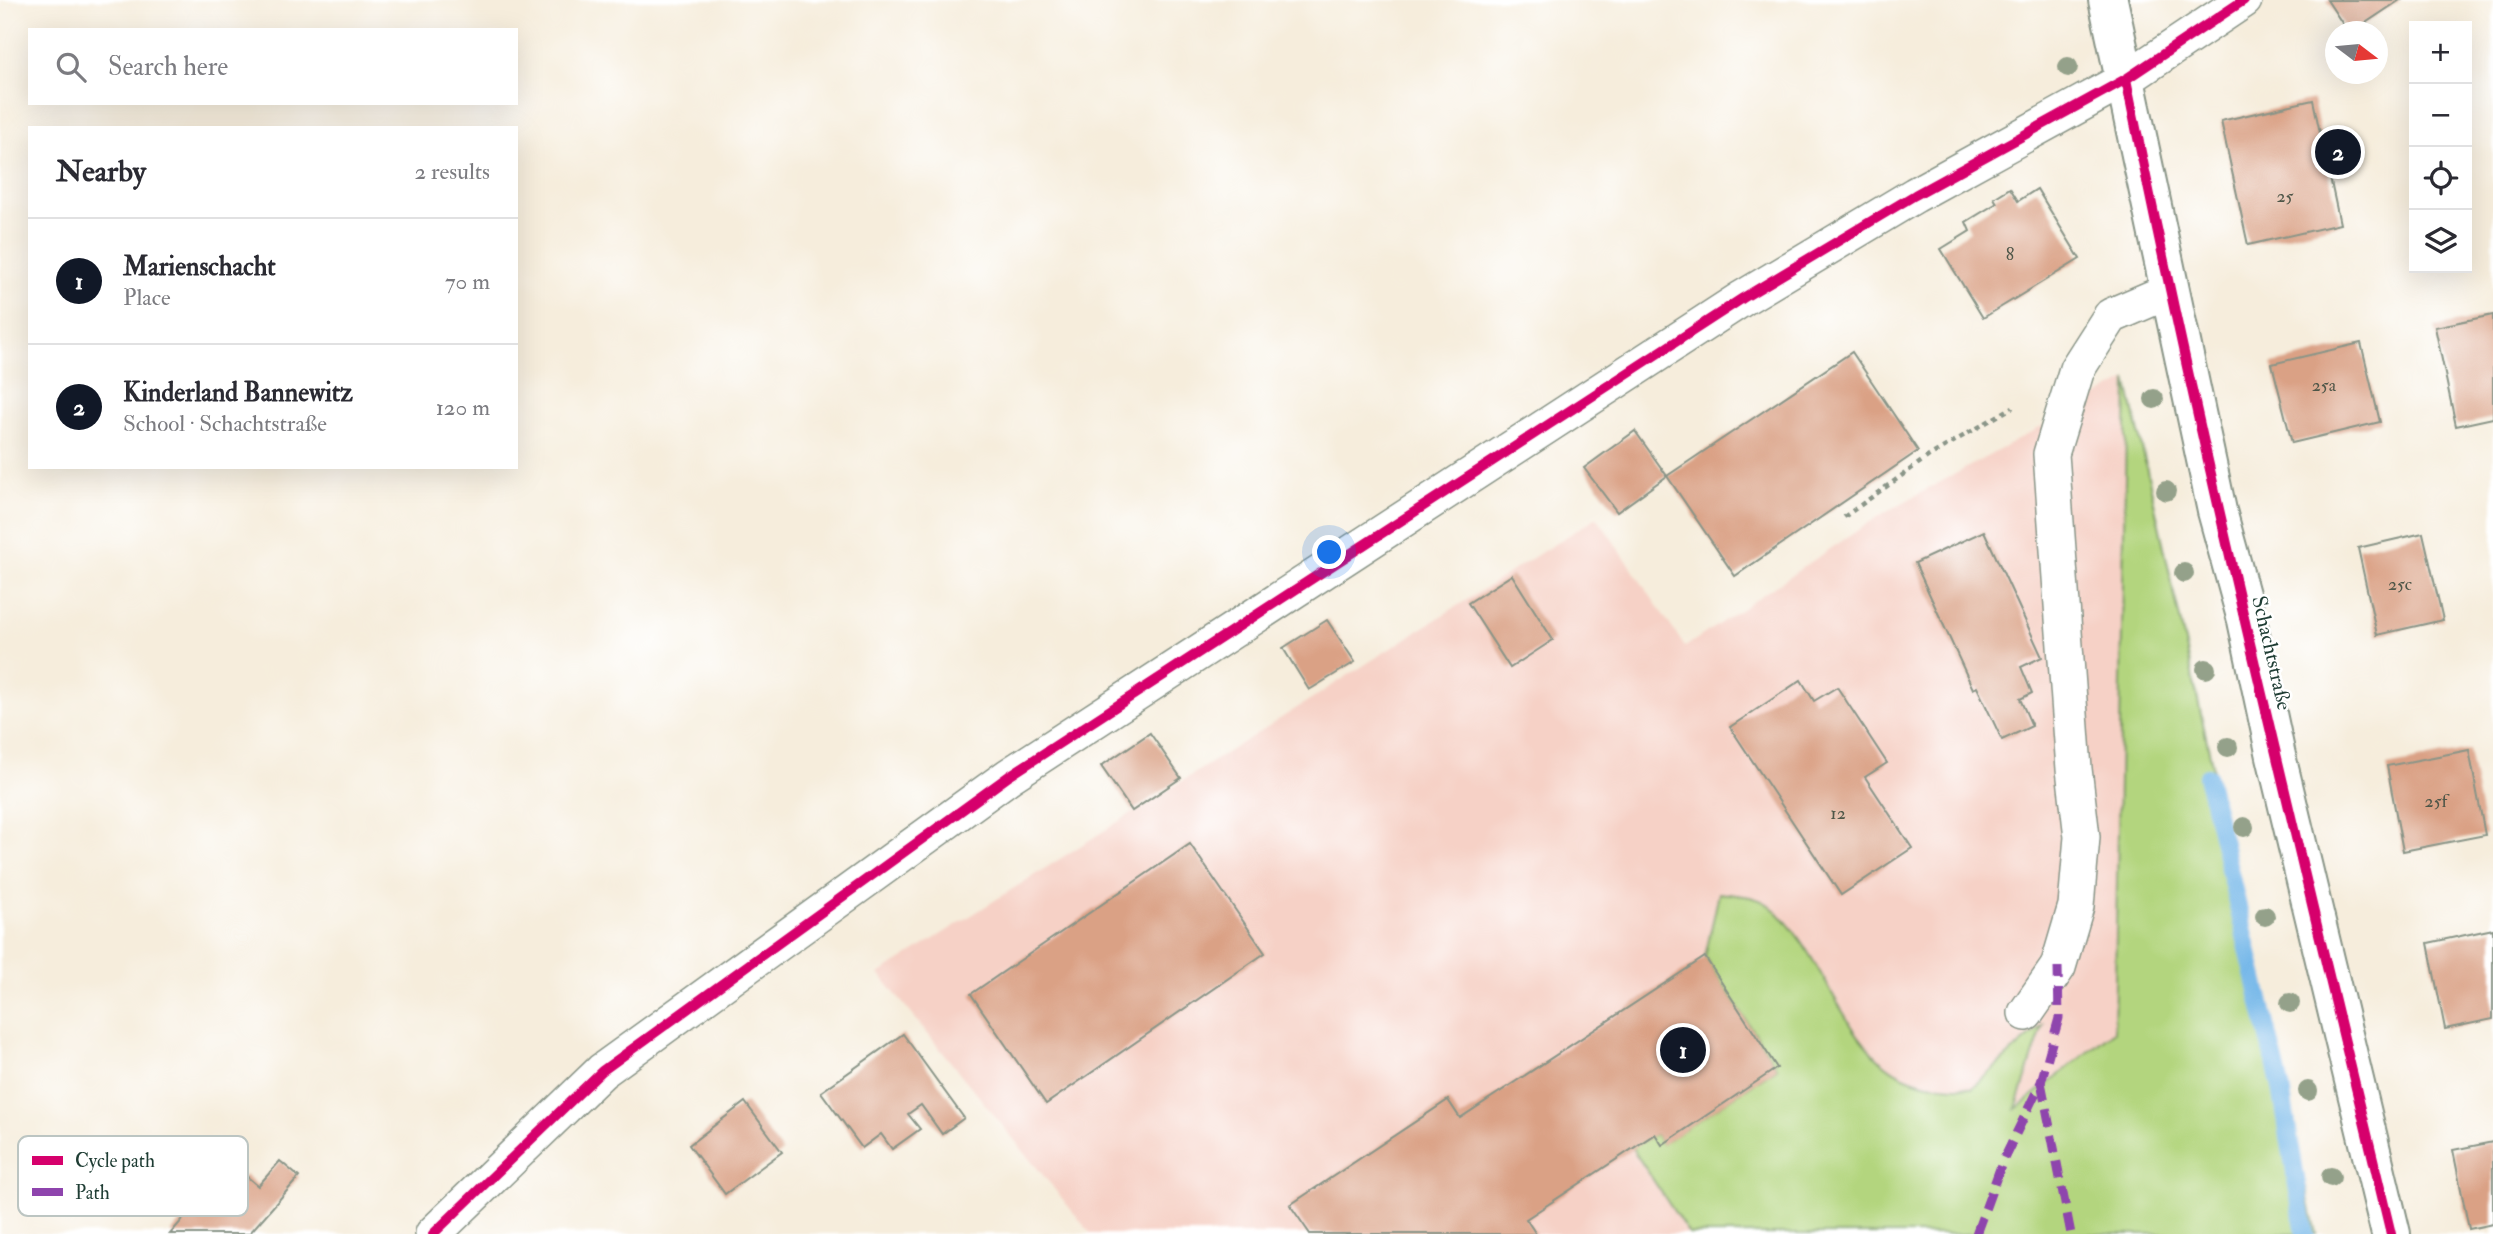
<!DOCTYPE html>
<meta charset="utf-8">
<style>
body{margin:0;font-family:"IM FELL Double Pica",serif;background:#f7f7f7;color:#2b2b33}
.controls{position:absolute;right:21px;top:21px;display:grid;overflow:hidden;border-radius:0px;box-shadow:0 7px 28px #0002}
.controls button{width:63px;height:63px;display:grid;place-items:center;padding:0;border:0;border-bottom:2px solid #e1e1e2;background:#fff;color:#2b2b33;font:35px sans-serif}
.compass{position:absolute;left:2325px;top:21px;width:63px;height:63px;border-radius:50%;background:#fff;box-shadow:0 7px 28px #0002;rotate:106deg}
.you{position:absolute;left:1330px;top:553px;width:24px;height:24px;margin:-18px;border:5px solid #fff;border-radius:50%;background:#1a73e8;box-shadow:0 0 0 10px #1a73e833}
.badge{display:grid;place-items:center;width:46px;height:46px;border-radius:50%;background:#111827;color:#fff;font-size:23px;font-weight:700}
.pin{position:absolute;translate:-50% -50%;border:4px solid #fff;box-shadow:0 2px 7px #0006}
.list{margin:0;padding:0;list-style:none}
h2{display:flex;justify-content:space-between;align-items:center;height:91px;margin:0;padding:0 28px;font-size:30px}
h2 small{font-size:23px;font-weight:400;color:#7c7c81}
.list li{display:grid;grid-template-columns:46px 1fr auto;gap:21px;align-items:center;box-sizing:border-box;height:126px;padding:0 28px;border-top:2px solid #e1e1e2}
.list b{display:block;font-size:26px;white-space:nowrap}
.list p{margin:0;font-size:23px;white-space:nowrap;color:#7c7c81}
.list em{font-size:23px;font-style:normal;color:#7c7c81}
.icon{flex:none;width:38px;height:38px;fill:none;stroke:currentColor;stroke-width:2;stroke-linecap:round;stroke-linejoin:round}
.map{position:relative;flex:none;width:2493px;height:1234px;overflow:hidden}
.search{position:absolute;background:#fff;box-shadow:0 7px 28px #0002;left:28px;top:28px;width:490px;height:77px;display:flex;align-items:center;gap:18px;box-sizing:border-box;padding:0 24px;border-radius:0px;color:#7c7c81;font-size:26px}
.panel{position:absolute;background:#fff;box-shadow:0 7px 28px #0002;left:28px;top:126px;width:490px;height:343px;border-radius:0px}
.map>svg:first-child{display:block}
.built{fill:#f6d1c6}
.green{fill:#b3d57e;stroke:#698959;stroke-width:2}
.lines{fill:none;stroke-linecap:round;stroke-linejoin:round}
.stream{stroke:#72b6e8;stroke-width:18}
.building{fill:#daa185}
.service-casing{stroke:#8a9588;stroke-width:38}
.minor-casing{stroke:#8a9588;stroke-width:42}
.path{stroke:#8a9588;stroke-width:4.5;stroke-dasharray:5 5;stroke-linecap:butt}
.service{stroke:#fff;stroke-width:35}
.minor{stroke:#fff;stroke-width:38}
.quiet{stroke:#8e44ad;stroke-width:9;stroke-dasharray:18 9;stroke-linecap:butt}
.cycleway-casing{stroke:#fff;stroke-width:15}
.cycleway{stroke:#d6006c;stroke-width:10}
.tree{fill:#94a18a}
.labels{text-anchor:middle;stroke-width:5;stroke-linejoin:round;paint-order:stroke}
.number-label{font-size:18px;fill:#4e5648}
.street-label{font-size:21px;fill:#1f3d34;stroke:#fff}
.key{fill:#fff;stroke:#bcc5c2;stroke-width:2}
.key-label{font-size:19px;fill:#1f3d34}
</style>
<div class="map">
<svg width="2493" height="1234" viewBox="0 0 2493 1234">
<rect width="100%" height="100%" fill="#fff"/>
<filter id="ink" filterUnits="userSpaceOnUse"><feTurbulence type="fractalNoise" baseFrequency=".0143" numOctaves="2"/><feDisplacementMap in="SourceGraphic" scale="14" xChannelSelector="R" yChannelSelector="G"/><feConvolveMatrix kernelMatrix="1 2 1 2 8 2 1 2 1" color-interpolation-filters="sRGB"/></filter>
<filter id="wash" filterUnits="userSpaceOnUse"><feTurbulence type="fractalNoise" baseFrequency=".00686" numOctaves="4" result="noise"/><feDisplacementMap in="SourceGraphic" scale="28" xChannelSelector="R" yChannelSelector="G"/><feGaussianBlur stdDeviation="1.57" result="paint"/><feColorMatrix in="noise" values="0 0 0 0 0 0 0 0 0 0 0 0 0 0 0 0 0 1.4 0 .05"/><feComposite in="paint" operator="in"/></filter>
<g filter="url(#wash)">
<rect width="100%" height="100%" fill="#f6eddc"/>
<path class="built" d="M2127,380l-13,651 -262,203h-761l-212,-260 718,-457 88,130 197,-133z"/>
<path class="green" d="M2127,380l189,854h-627l-57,-86 23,-14 7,10 115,-76 -72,-111 14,-64c16,2 37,2 51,13 52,41 73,143 134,170 21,10 45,11 68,12l71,-63 -27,84 98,-78z"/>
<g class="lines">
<path class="stream" d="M2207,776l74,312 24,146"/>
</g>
<g id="blocks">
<g class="building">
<path d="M2327,0h73l-48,32h-4z"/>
<path d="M2313,100l9,42 13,-3 6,26 -13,3 12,56 -92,21 -27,-124z"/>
<path d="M2010,188l8,13 19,-12 43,70 -97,59 -42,-69 29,-18 -4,-9 31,-19 -3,-5z"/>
<path d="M2493,315v103l-37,8 -21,-99z"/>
<path d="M2361,343l19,79 -88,21 -20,-79z"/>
<path d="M1852,352l66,99 -183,125 -68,-100z"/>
<path d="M1635,431l32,45 -50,36 -33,-44z"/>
<path d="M1984,531l58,126 -21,10 11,26 -12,6 12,27 -30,14 -25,-53 -4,2 -58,-126z"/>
<path d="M2423,533l20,87 -66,15 -19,-87z"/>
<path d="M1512,575l41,65 -43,28 -42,-65z"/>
<path d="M1327,620l28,42 -46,28 -26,-42z"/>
<path d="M1801,680l13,21 23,-14 50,76 -22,14 47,71 -71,47 -111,-168z"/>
<path d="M1150,733l31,45 -49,33 -31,-45z"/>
<path d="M2469,750l16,85 -82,16 -16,-85z"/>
<path d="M1190,844l75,109 -219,151 -75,-110z"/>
<path d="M2493,929v90l-48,10 -17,-86z"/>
<path d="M1705,957l72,111 -115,77 -7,-11 -129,85 10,15h-226l-20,-29 158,-105 12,18z"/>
<path d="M903,1034l61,84 -22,16 -21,-29 -13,9 12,15 -28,20 -11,-15 -19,14 -41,-56z"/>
<path d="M745,1102l37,50 -57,42 -36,-49z"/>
<path d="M2493,1142v82l-24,5 -16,-79z"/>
<path d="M280,1161l19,16 -50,57h-79l45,-52 14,12 16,-19 13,11z"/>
</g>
</g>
</g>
<g filter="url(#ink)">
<use href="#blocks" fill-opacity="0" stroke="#8a9588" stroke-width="2"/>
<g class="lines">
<defs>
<g id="service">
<path d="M2026,1013l32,-46 18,-61 6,-69 -8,-68 -23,-315 26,-85 34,-53 58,-25"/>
<path d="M433,1234l169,-163 407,-295 734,-478 172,-103 211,-116 118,-79"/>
</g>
<path id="minor" d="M2108,0l109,511 30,109 29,136 115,478"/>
</defs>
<use href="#service" class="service-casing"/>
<use href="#minor" class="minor-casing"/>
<path class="path" d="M1844,517l85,-61 84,-49"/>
<use href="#service" class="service"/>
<use href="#minor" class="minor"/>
<g class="quiet">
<path d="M2041,1082l30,152"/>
<path d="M1976,1234l26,-71 39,-81 18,-64 -1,-51"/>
</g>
<defs>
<g id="cycleway">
<path d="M2126,79c78,387 173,770 265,1155"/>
<path d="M433,1234l169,-163 407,-295 734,-478 172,-103 211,-116 118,-79"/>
</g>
</defs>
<use href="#cycleway" class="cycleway-casing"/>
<use href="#cycleway" class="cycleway"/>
</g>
<g class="tree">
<circle cx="2068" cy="67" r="10"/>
<circle cx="2154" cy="399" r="10"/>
<circle cx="2166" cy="491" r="10"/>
<circle cx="2184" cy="573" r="10"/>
<circle cx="2206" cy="669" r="10"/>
<circle cx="2228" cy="747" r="10"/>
<circle cx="2244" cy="827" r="10"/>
<circle cx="2265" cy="916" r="10"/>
<circle cx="2290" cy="1003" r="10"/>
<circle cx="2308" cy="1091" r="10"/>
<circle cx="2331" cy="1177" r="10"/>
</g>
</g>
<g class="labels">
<g class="number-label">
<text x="2285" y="202">25</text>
<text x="2010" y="260">8</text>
<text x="2324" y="391">25a</text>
<text x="2400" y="590">25c</text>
<text x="2436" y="807">25f</text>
<text x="1838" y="819">12</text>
</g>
<g class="street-label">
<text transform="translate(2272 653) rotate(77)" y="7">Schachtstraße</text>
</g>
</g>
<rect x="18" y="1136" width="230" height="80" rx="10" class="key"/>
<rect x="32" y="1156" width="31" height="9" fill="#d6006c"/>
<rect x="32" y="1188" width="31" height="8" fill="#8e44ad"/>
<g class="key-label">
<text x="75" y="1167">Cycle path</text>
<text x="75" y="1199">Path</text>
</g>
</svg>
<div class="controls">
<button>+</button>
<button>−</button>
<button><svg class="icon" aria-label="locate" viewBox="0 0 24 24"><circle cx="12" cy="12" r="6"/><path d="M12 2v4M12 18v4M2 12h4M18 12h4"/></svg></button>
<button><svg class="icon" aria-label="layers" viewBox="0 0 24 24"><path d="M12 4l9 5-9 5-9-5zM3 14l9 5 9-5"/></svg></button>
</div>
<svg class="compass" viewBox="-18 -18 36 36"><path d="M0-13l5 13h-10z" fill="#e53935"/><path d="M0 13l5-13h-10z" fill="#7c7c81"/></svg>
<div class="you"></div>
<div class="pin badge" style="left:1683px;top:1050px">1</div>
<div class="pin badge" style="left:2338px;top:152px">2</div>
<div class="search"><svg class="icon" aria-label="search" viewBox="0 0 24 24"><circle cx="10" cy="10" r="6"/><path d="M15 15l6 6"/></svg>Search here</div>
<section class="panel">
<h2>Nearby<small>2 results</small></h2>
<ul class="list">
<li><span class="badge">1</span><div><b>Marienschacht</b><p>Place</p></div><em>70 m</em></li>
<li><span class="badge">2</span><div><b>Kinderland Bannewitz</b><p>School · Schachtstraße</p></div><em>120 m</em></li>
</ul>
</section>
</div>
